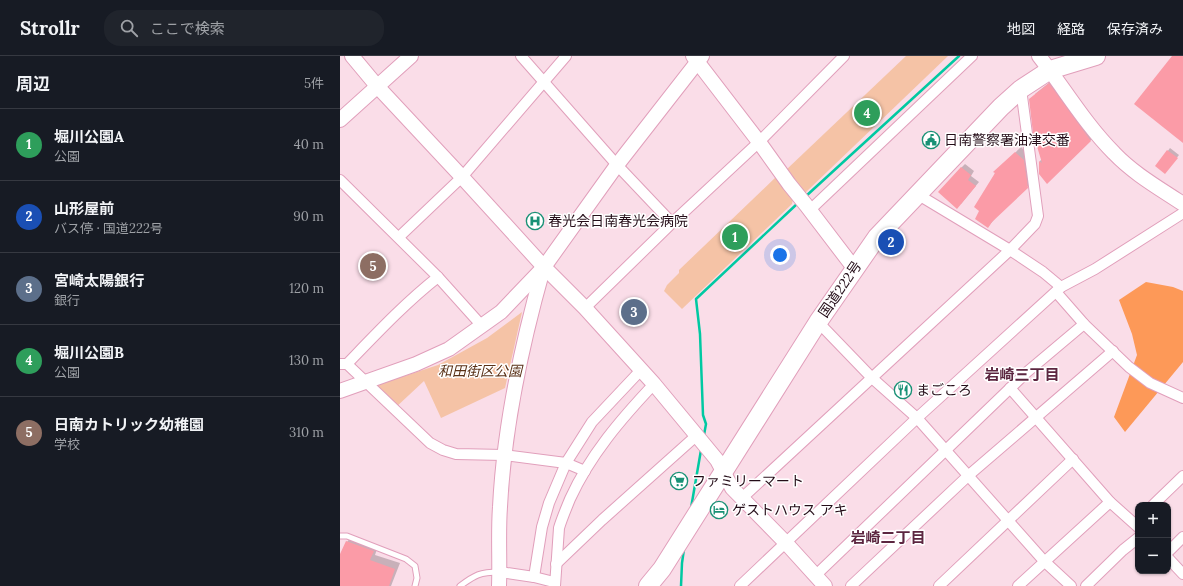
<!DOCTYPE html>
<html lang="ja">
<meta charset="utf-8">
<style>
body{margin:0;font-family:Lora,"Noto Sans JP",serif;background:#20242c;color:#f1f3f6}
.controls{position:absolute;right:12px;bottom:12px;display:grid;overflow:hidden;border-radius:8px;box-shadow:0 1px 3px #0004}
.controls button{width:36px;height:36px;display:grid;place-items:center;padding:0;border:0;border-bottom:1px solid #363941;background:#171b24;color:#f1f3f6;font:20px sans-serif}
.you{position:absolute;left:440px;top:199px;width:14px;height:14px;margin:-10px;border:3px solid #fff;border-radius:50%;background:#1a73e8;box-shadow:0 0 0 6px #1a73e833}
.badge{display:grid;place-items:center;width:26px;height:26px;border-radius:50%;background:#199176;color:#fff;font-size:13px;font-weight:700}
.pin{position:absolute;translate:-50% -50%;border:2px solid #fff;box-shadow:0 1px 4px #0006}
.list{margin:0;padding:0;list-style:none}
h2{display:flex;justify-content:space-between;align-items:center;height:52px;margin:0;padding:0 16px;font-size:17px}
h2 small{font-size:13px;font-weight:400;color:#9ea1a6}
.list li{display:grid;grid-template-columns:26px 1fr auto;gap:12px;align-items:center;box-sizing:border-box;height:72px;padding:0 16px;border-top:1px solid #363941}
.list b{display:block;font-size:15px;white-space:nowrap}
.list p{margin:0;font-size:13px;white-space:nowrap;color:#9ea1a6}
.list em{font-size:13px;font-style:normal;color:#9ea1a6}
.icon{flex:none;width:22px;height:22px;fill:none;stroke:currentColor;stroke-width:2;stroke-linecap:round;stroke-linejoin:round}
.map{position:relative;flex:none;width:843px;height:530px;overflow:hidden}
header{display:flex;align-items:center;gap:24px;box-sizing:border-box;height:56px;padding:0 20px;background:#171b24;border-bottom:1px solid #363941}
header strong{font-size:19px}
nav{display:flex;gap:22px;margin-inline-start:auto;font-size:14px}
.search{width:280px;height:36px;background:#20242c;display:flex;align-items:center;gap:10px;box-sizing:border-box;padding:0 14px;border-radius:16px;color:#9ea1a6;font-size:15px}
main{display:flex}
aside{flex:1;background:#171b24}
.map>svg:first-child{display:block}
.green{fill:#f5c3a6}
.forest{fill:#fd9958}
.shadow{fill:#0003}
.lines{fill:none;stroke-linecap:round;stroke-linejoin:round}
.stream{stroke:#00c9a2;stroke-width:2.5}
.building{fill:#fb9ba7}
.lane-casing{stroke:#e19fbb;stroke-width:7}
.street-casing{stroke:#e19fbb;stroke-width:12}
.secondary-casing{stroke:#e19fbb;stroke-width:16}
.highway-casing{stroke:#e19fbb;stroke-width:20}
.lane{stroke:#fff;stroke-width:5}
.street{stroke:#fff;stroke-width:10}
.secondary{stroke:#fff;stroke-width:14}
.highway{stroke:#fff;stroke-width:18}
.labels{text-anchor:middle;stroke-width:3;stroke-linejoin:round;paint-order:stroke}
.poi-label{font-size:14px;fill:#240d18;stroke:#fff;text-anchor:start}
.street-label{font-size:14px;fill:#240d18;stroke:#fff}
.park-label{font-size:14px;font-style:italic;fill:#593117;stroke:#fff}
.neighbourhood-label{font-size:15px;font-weight:bold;fill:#5c2640;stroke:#fff}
</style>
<header>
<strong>Strollr</strong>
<div class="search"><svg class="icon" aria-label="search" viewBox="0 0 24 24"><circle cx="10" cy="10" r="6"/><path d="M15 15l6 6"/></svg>ここで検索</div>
<nav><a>地図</a><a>経路</a><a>保存済み</a></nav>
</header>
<main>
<aside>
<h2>周辺<small>5件</small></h2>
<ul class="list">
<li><span class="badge" style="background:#2e9e5b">1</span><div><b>堀川公園A</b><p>公園</p></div><em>40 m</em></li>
<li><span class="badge" style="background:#1a4fb4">2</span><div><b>山形屋前</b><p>バス停 · 国道222号</p></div><em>90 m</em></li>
<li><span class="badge" style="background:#5c6f8a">3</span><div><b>宮崎太陽銀行</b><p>銀行</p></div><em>120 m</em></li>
<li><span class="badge" style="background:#2e9e5b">4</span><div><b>堀川公園B</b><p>公園</p></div><em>130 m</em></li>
<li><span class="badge" style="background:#8d6e63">5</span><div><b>日南カトリック幼稚園</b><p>学校</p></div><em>310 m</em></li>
</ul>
</aside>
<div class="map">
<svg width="843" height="530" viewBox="0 0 843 530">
<rect width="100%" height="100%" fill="#fadde8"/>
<g class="green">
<path d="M566,0h42l-143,137 -19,-23z"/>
<path d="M437,120l16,23 -1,5 -110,105 -18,-18 3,-6 12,-12v-3z"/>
<path d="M182,256l-17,76 -64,30 -17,-37 -30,28 -23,-22 67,-22 49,-27z"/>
</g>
<path class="forest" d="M806,226l27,5 10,4v71l-58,70 -11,-15 23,-62 -5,-21 -13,-34z"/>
<g class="shadow">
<path d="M714,23l42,56 -49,47 -7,-9v-12l2,-2 -7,-65z"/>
<path d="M681,91l8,8 3,27 -35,34 -9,11 7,-55z"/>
<path d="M830,92l9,7 -12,15 -10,-4z"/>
<path d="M625,108l9,7 -3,5 8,6 -18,22v-36z"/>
<path d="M12,480l26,10 -3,9 25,8 -9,23h-51v-30l7,-14z"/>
</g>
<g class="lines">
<g class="stream">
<path d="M465,141l154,-141"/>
<path d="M364,379l2,-11 -3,-9 -3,-81 -4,-35 102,-96"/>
<path d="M351,452l10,-58"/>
<path d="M341,530l1,-23 2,-14"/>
</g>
</g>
<g class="building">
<path d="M832,0h11v87l-49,-39z"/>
<path d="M709,27l42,58 -44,43 -8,-10v-13l3,2 -9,-30 -4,-34z"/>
<path d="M827,94l11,8 -13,16 -10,-8z"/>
<path d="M675,96l9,8 4,28 -36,34 -4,6 -13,-9 4,-8 -5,-4 21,-34 -2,-1z"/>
<path d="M621,111l10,8 -3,5 8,6 -19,23 -19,-17z"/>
<path d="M6,485l28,10 -4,9 25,9 -6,17h-49v-32z"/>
</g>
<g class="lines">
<defs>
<g id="lane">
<path d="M0,480h7l59,23 9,7 2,12 -2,8"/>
<path d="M120,530c15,-11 20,-14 39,-14"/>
</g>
<g id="street">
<path d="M181,0l96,109 55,58"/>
<path d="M0,124l98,97 44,49"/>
<path d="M577,138l93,56 33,22 18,15"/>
<path d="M470,154l162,-154"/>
<path d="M59,181l63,-60 104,-121"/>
<path d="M716,236l28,32 45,43 21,16 33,15"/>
<path d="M245,252l87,-85 87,-81 85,-86"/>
<path d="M478,266l54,56 45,40 127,143 27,25"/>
<path d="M0,308h7l83,79 13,7 13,4 48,1 62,8 19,8"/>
<path d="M7,308c29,-30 58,-61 91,-87"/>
<path d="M670,332l100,114 28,25"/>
<path d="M402,442l268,-248 25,-26 3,-8 -17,-127"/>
<path d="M813,449l30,-29"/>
<path d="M828,496l15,-15"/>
<path d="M828,502l15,16"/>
<path d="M216,508l46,-44 94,-84"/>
<path d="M160,516l34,5 20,5"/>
<path d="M476,519l211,-203 57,-48"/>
<path d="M194,521l8,-50 7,-24 17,-40 26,-41 49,-52"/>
<path d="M215,530l4,-58c3,-10 7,-19 11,-29 20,-44 51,-80 84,-115"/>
<path d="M400,530l177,-168 144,-131 34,-18 88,-56"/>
<path d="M511,530l118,-111 144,-124"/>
<path d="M599,530l134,-127"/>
<path d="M678,530l92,-84"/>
<path d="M746,530l37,-36 15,-12"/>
</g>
<g id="secondary">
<path d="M12,0l25,30 85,91 82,90 41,41 69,76 63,76 15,28 54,55 39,43"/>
<path d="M353,0l66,86 30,42 17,21 48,63"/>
<path d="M699,0c25,32 46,68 75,97 20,21 45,35 69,51"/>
<path d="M0,64l71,-64"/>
<path d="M0,335l76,-27 33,-15 52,-37 43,-45 73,-102 85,-109"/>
<path d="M159,530c1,-26 -1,-53 1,-79 4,-81 21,-160 43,-238"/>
</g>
<path id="highway" d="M308,530l14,-17 156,-247 59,-85 124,-130 20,-18 29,-19 46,-14"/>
</defs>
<use href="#lane" class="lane-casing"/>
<use href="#street" class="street-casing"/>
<use href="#secondary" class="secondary-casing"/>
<use href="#highway" class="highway-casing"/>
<use href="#lane" class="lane"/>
<use href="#street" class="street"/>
<use href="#secondary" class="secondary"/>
<use href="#highway" class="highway"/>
</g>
<defs>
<symbol id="civic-ring" viewBox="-11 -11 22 22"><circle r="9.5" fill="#fff" stroke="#199176" stroke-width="1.5"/><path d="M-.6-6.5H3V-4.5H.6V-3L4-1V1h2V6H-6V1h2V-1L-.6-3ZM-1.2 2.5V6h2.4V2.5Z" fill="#199176"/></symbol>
<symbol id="hospital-ring" viewBox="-11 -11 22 22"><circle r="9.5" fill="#fff" stroke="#199176" stroke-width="1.5"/><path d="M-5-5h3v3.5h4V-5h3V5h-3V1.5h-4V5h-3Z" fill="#199176"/></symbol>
<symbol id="restaurant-ring" viewBox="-11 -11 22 22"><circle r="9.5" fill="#fff" stroke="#199176" stroke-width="1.5"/><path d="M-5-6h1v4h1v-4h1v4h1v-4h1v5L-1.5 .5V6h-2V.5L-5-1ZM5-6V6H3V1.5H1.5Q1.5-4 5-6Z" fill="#199176"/></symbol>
<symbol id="supermarket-ring" viewBox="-11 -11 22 22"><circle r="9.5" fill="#fff" stroke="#199176" stroke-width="1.5"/><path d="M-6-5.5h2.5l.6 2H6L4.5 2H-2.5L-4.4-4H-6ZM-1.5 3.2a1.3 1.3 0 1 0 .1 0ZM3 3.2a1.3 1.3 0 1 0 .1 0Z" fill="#199176"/></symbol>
<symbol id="hotel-ring" viewBox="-11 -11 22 22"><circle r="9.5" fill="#fff" stroke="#199176" stroke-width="1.5"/><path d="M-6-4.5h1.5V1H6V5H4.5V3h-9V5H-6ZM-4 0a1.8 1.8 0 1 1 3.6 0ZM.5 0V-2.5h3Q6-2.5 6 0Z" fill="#199176"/></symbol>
</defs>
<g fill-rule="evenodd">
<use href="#civic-ring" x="581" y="74" width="20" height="20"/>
<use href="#hospital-ring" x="185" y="155" width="20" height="20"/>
<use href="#restaurant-ring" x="553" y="324" width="20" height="20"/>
<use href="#supermarket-ring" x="329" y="415" width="20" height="20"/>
<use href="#hotel-ring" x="369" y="444" width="20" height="20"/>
</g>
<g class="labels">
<g class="poi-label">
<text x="604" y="89">日南警察署油津交番</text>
<text x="208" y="170">春光会日南春光会病院</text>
<text x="576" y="339">まごころ</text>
<text x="352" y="430">ファミリーマート</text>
<text x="392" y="459">ゲストハウス アキ</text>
</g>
<g class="street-label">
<text transform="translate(500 233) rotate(-56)" y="5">国道222号</text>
</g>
<g class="park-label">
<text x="140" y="320">和田街区公園</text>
</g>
<g class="neighbourhood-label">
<text x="682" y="324">岩崎三丁目</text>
<text x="548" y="487">岩崎二丁目</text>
</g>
</g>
</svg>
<div class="controls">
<button>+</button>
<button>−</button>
</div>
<div class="you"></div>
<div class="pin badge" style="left:395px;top:181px;background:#2e9e5b">1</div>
<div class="pin badge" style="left:551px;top:186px;background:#1a4fb4">2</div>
<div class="pin badge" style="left:294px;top:256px;background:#5c6f8a">3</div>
<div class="pin badge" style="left:527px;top:57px;background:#2e9e5b">4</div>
<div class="pin badge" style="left:33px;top:210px;background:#8d6e63">5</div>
</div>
</main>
